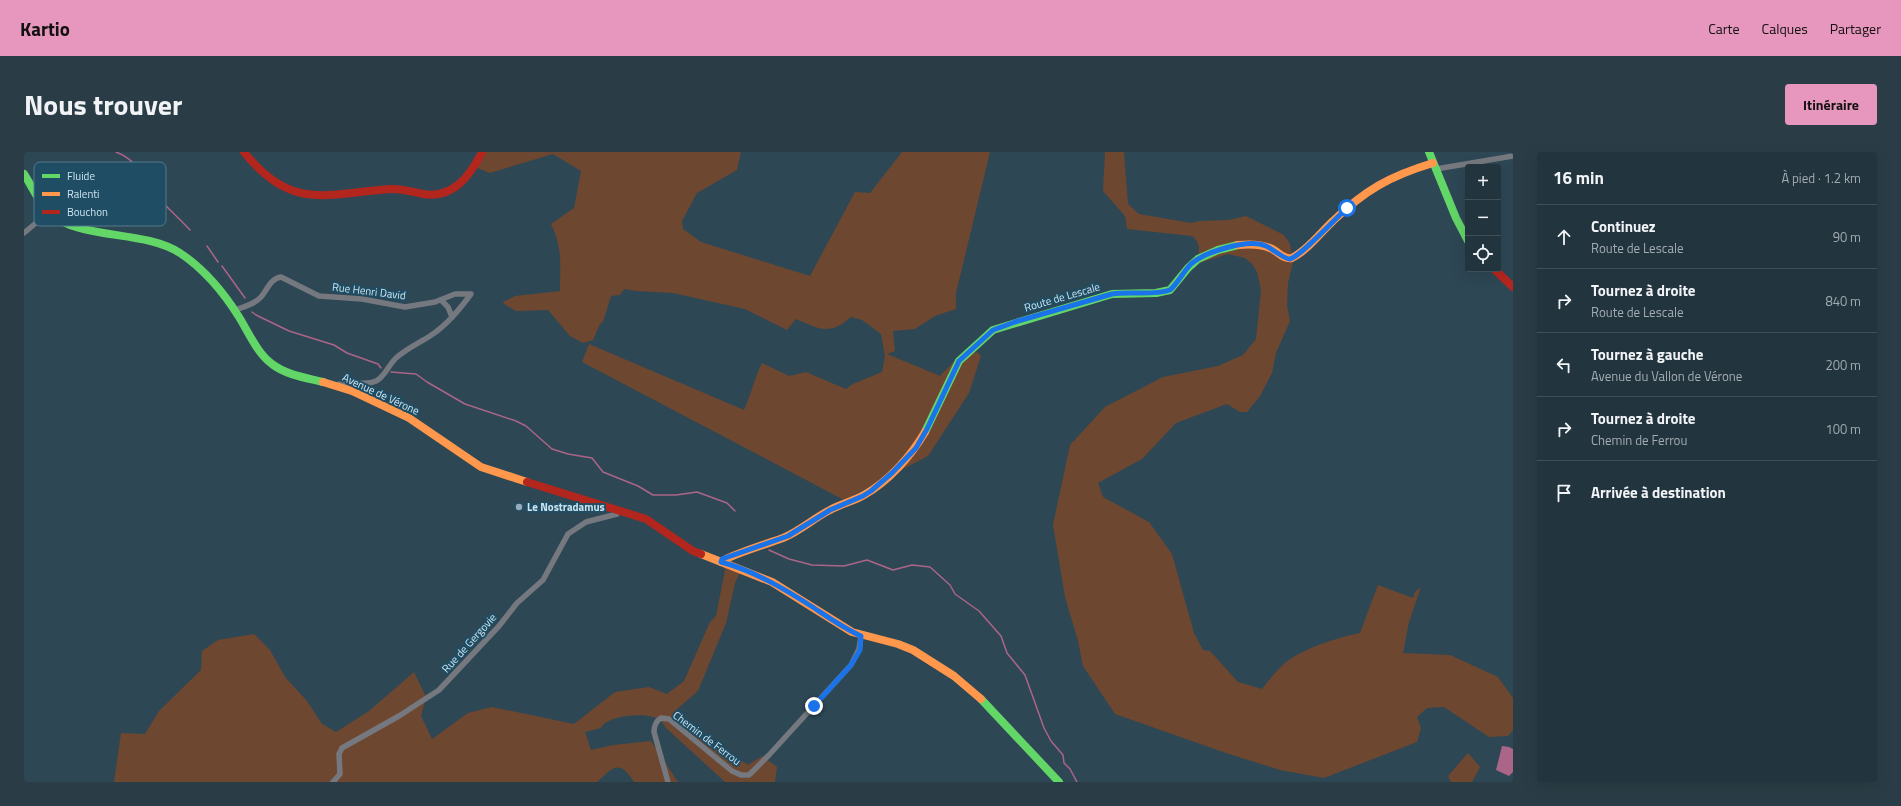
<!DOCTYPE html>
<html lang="fr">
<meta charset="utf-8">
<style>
body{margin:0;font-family:"Titillium Web",sans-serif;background:#2a3d46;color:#f1f3f6}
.controls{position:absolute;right:12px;top:12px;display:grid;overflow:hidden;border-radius:4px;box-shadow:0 4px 16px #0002}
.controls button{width:36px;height:36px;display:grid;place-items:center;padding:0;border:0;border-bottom:1px solid #3f5059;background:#22353f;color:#f1f3f6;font:20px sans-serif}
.stop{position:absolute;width:12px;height:12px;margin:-9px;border:3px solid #1a73e8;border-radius:50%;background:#fff}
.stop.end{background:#1a73e8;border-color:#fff;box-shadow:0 1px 4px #0008}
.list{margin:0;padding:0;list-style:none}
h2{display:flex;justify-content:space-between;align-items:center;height:52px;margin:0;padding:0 16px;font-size:17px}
h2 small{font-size:13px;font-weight:400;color:#a2abb0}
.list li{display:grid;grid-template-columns:26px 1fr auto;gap:12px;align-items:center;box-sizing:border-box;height:64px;padding:0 16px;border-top:1px solid #3f5059}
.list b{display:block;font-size:15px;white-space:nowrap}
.list p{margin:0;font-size:13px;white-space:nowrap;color:#a2abb0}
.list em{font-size:13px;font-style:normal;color:#a2abb0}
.icon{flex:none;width:22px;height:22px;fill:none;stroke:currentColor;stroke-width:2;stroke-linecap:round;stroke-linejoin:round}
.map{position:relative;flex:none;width:1489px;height:630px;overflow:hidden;border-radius:4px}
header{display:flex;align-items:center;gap:24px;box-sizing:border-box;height:56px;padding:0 20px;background:#e797bd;color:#111}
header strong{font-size:19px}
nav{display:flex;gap:22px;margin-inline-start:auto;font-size:14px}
.intro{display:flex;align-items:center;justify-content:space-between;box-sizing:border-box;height:96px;padding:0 24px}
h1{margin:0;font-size:28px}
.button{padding:10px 18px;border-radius:4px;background:#e797bd;color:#111;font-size:14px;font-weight:700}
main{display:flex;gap:24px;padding:0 24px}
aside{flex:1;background:#22353f;border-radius:4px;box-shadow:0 4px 16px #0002}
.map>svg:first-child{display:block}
.green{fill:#6e4730}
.water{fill:#ab6588}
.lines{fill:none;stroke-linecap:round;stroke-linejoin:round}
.stream{stroke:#ab6588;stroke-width:1.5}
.street{stroke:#75787f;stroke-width:5.5}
.fast{stroke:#63d668;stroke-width:8}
.slow{stroke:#ff974d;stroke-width:8}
.jam{stroke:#b3261e;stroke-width:8}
.route{stroke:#1a73e8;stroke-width:5}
.poi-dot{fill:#95adba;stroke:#1f4d63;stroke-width:1.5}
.labels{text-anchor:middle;stroke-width:4;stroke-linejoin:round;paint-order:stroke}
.street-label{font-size:11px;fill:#cde4f1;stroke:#1f4d63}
.poi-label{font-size:11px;font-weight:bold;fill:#cde4f1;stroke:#1f4d63;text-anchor:start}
.key{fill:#1f4d63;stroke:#537a8e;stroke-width:1}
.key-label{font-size:11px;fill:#cde4f1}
</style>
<header>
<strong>Kartio</strong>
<nav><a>Carte</a><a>Calques</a><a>Partager</a></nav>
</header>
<div class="intro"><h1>Nous trouver</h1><a class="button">Itinéraire</a></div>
<main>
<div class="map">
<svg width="1489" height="630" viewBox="0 0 1489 630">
<rect width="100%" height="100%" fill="#2e4754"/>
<g class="green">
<path d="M461,0h256l-4,18 -40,23 -15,28 1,8 18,13 109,34 45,-84 15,1 32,-41h88l-34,141v16l-21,7 -20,13 -22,2 2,20 -8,3 53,22 17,-18 20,-6 4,4 -12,37 -41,63 -84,44 -262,-138 7,-18 155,66c7,-15 10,-31 18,-47l27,13 17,-4 40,17 7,-5 29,-12 3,-16 -4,-22 -19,-14 -11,-3c-21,19 -32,12 -55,2l-9,11 -42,-21 -72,-16 -37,-2 -12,-2 -4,6 -9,1 -8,26 -3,2 -7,16 -10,3 -13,-7 -22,-26 -32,1 -12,-7 -1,-2 12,-6 45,-5c0,-27 3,-42 -9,-67l23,-16 7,-37 -28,-17 -63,19 -13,-5z"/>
<path d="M1081,0h19l4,52 11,10 52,9 8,-2 30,-1 17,-4 38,19 6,9 3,18 -5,21 -1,23 3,15 -14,32 -4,20 -12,23 -13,16h-7l-13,-8 -51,19 -34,36 -44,24 5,14 46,25 23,32 22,79 9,17 7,1 28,31 24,7c7,-9 15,-19 23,-26 19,-15 51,-25 75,-30l18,-48 35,13 2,-6 6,-5 -12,35 -6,31 47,2 48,22 15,21v32l-5,6 -19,1 -45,-30 -17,1 -10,9 4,11 -4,14 -93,36 -44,-8 -54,-17 -111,-39 -32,-48 -5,-25 -13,-44 -12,-72 17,-80 35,-38 58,-30 55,-11 25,-11 13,-16 5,-49 -4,-18 -5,-8 -7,-6 -17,-4 -29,9c-2,-12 4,-18 -7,-27l-65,-7 -2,-13 -22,-25z"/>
<path d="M699,415l17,6 -5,10 -9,40 -28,68 -22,19 -2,7 11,11 29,19 10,1 24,17 14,-9 15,11 -2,15h-50l-59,-54c-2,-3 -5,-8 -8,-9 -12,-7 -51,-4 -57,9l-16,4 6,18 22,-5 38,-4 27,41h-44c-15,-23 -20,-15 -37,0h-483l7,-49 24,1 14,-23 42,-41 1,-19 16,-11 36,-6 16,16 15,27 22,24 15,23 14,8 33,-21 45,-39 12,25 -5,19 11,23 36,-26 24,-6 82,17 41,-32 34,-5 18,7 17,-13 26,-59 6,-6 9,-46z"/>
<path d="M1444,601l12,14 -8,15h-21l-3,-6z"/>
</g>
<path class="water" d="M1478,594l7,1 4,2v23l-4,4 -13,-6z"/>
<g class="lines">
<g class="stream">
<path d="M92,0c23,9 21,21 35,38 12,14 26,26 39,40"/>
<path d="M183,94l11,16"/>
<path d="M198,114l23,32"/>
<path d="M228,160l4,3 33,16 45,14 13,8 31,11 3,4"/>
<path d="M367,220l25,2 11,8 38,22 51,17 10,5 26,23 16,5 24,4 11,14 35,14 15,9h23l21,-3 30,11 8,8"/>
<path d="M745,398l20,9 23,6 32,1 23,-6 26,10 19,-5 18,2 20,18 5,9 24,17 22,25 6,17 18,22 19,53 7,13 12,14 1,8 6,6 7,13"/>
</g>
<g class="street">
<path d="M1412,17l77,-13"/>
<path d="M0,81l25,-21"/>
<path d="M417,148l7,7 4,10"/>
<path d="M211,158c9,-3 20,-6 26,-13 6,-7 10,-19 20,-20l38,19 43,3 43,8 30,-5 20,-8h16c-12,16 -24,31 -41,42 -11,7 -24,13 -34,22 -7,6 -11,19 -20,23 -12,6 -28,-2 -39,4"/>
<path d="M309,630l7,-8 -1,-20 3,-6 57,-32 40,-26 60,-64 18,-23 26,-23 25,-46 18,-12 31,-8 2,-3"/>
<path d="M644,630l-14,-50c0,-6 2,-11 7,-14l8,1 63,52 9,4h8l20,-20 82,-90 8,-16 2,-13"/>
</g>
<g class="fast">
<path d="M1405,0l27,66 12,23"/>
<path d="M0,22c8,12 14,28 25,38 30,29 94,17 131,41 24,16 44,40 59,64 10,16 18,36 33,47 14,11 35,14 51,18"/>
<path d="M901,280l34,-71 34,-31 119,-36 44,-1 14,-3 18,-22 10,-9 20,-9 20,-5"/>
<path d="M957,547l78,83"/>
</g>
<g class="slow">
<path d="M1214,93c11,-1 22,-1 32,3 8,3 13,12 22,10 16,-8 28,-25 41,-37 32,-31 57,-45 100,-58"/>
<path d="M299,230l29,9 57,27 72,49 46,15"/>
<path d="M677,402l71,28 80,50 46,12 15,6 41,26 27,23"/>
<path d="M697,410c6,-6 51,-20 62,-24 17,-7 31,-20 47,-28 11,-6 24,-9 34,-15 25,-14 47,-39 61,-63"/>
</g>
<g class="jam">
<path d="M220,0c47,59 82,42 146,37 11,-1 22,3 33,5 30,5 47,-18 59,-42"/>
<path d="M1470,117l19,18"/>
<path d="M503,330l119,37 47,32 8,3"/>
</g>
</g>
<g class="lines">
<path class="route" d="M790,554l37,-41 9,-15 1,-14c-18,-8 -33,-19 -50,-30 -28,-18 -57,-35 -90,-44l1,-3 66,-23 42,-26 33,-14 8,-5 21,-18 24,-25 11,-19 32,-68 34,-31 22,-8 97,-28c19,-3 40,2 58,-4 8,-7 13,-18 21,-26 14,-12 57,-26 75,-18 5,2 20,14 24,13 11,-3 45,-40 57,-51"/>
</g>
<circle class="poi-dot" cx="495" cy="355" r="4"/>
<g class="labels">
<g class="street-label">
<text transform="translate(345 139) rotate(7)" y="4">Rue Henri David</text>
<text transform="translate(1038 145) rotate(-16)" y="4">Route de Lescale</text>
<text transform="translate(357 242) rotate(25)" y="4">Avenue de Vérone</text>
<text transform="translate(445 491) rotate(-48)" y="4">Rue de Gergovie</text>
<text transform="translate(683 586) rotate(37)" y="4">Chemin de Ferrou</text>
</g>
<g class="poi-label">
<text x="503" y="359">Le Nostradamus</text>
</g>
</g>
<rect x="10" y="10" width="132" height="64" rx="6" class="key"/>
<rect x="18" y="22" width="18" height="4" fill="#63d668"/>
<rect x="18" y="40" width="18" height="4" fill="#ff974d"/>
<rect x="18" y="58" width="18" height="4" fill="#b3261e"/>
<g class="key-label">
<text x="43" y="28">Fluide</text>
<text x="43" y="46">Ralenti</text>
<text x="43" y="64">Bouchon</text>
</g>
</svg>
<div class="controls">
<button>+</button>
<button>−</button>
<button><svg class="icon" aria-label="locate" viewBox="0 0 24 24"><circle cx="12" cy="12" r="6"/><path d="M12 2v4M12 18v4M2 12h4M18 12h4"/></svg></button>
</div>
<div class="stop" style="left:1323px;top:56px"></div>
<div class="stop end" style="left:790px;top:554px"></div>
</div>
<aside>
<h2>16 min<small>À pied · 1.2 km</small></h2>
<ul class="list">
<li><svg class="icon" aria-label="ahead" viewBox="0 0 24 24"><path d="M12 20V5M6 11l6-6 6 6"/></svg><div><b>Continuez</b><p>Route de Lescale</p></div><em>90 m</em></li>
<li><svg class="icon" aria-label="right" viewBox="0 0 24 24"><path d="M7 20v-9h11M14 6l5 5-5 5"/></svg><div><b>Tournez à droite</b><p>Route de Lescale</p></div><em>840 m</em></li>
<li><svg class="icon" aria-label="left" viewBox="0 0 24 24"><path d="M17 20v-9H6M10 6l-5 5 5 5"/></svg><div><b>Tournez à gauche</b><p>Avenue du Vallon de Vérone</p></div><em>200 m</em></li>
<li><svg class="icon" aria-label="right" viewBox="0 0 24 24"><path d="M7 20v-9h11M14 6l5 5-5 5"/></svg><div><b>Tournez à droite</b><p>Chemin de Ferrou</p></div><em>100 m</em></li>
<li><svg class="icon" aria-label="arrive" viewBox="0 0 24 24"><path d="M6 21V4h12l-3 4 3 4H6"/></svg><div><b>Arrivée à destination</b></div></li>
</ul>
</aside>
</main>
